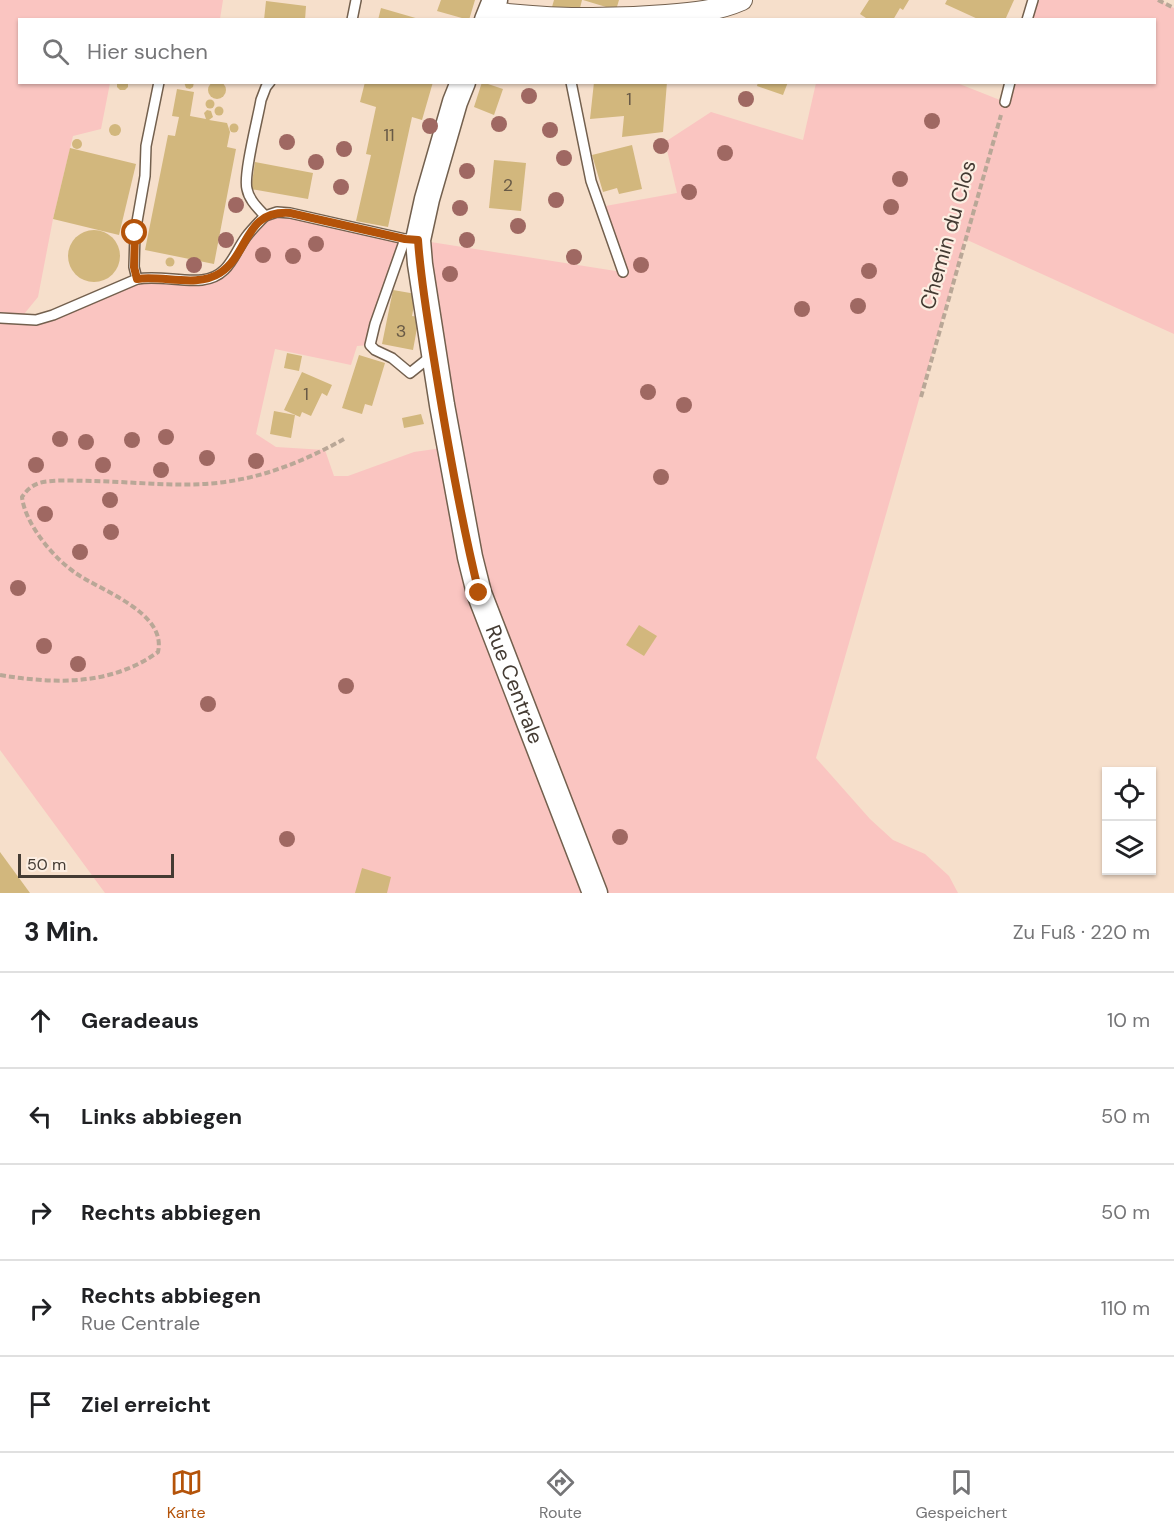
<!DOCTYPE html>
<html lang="de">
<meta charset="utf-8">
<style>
body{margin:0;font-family:"DM Sans",sans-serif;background:#f2f2f2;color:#202124}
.controls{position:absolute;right:18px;bottom:18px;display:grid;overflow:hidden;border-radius:0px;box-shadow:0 2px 4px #0004}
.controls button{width:54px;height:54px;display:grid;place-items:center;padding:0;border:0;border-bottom:2px solid #e0e0e0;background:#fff;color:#202124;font:30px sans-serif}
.scale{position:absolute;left:18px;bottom:15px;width:156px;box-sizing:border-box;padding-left:6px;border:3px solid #443b33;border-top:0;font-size:16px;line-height:21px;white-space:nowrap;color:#443b33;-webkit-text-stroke:4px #fceee2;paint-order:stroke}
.stop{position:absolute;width:18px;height:18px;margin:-14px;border:4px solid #b45309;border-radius:50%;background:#fff}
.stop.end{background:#b45309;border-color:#fff;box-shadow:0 2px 6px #0008}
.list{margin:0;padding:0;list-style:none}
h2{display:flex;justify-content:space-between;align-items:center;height:78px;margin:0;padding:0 24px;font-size:26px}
h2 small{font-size:20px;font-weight:400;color:#757577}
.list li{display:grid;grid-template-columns:39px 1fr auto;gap:18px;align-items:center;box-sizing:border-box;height:96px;padding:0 24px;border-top:2px solid #e0e0e0}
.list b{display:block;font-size:22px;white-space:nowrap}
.list p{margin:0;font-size:20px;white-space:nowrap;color:#757577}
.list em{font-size:20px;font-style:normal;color:#757577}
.icon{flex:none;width:33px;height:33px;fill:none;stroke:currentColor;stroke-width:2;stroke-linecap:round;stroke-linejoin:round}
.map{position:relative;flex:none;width:1174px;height:893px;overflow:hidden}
.search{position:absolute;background:#fff;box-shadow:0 2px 4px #0004;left:18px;right:18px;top:18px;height:66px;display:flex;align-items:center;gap:15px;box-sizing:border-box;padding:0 21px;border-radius:0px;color:#757577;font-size:22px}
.sheet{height:558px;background:#fff}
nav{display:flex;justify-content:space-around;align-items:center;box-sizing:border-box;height:84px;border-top:2px solid #e0e0e0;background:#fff;font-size:16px;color:#757577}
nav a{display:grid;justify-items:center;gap:3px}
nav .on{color:#b45309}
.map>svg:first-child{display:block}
.green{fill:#fac5c1}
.building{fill:#d2b77d}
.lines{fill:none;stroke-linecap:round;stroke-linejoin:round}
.service-casing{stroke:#73604e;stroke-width:12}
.minor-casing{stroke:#73604e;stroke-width:22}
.tertiary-casing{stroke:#73604e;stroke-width:27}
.path{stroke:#b9a797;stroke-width:4;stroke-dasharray:6 3;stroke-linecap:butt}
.service{stroke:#fff;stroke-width:9}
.minor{stroke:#fff;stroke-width:20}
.tertiary{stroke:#fff;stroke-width:24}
.tree{fill:#9f6862}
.route{stroke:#b45309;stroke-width:8}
.labels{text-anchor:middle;stroke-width:4.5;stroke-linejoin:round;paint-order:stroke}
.number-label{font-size:18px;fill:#685a46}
.street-label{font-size:21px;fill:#443b33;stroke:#fceee2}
</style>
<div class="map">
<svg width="1174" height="893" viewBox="0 0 1174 893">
<rect width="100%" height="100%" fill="#f6dfcb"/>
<path class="green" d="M0,0h223l-3,19 -200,1v62l90,1 -9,46 -28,7 -20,83 -15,78 -18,22 16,1 101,-41 64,1 20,-7 33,-46 23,-15 128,27 -35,106 -13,1 -6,19 -76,-16 -19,85 20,13 49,3 9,26h14l66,-24 35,-5 -31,-207 204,32 -22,-65 77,-14 -12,-51 46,-30 92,28 13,-57h141l48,19 5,-19 144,-1v-62l-127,-1 6,-19h125l16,8v326l-209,-95 -149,519 54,61 23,21 32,14 24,22 9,17h-853l-105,-143z"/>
<g class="building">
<path d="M441,0h34l-6,20 -32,-9z"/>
<path d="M554,0h28l-2,8 -28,-1z"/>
<path d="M583,0h36l-3,10z"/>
<path d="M869,0h40l-6,10 -3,-2 -7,12h-24l-9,-6z"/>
<path d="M947,0h67l-9,20h-25l-35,-16z"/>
<path d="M266,1l40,5 -1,14h-41z"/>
<path d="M381,8l38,11v1h-41z"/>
<circle cx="217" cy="90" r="9"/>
<path d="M117,82h11v5l-3,3h-5l-3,-3z"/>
<path d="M184,82h10l-1,5 -3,2 -4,-1z"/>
<path d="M365,82h68l-11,38 -10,-3 -24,110 -32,-6 15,-66 -5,-1 10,-47 -16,-5z"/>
<path d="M482,82l21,7 -9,26 -20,-8z"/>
<path d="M594,82h73l-4,50 -41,5 2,-21 -34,3z"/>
<path d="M758,82h30l-5,13 -26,-9z"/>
<path d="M177,89l17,3 -4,24 16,3 -2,-6 3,-3 4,1 2,6 -4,3 18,3 3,9 -3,15 9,2 -22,115 -69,-14 23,-115 7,1 4,-19 -7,-1z"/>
<circle cx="210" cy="104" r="4.5"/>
<circle cx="219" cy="111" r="4.5"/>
<circle cx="234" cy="128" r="4.5"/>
<circle cx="115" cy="130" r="6"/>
<circle cx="77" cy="144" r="5"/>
<path d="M632,145l10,44 -23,5 -2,-6 -14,4 -11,-37z"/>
<path d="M70,148l66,16 -17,71 -66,-16z"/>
<path d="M494,160l32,3 -5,48 -32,-3z"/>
<path d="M255,162l58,11 -5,26 -57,-10z"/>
<circle cx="94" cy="256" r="26"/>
<circle cx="170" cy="262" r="4.5"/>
<path d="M393,290l23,4 -4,22 7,1 -6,33 -31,-6z"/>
<path d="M287,353l15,3 -3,15 -15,-3z"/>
<path d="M359,355l26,8 -13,43 -7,-2 -3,10 -20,-6z"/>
<path d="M302,372l30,13 -5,11 -5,-3 -11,23 -9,-4 -2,5 -16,-7z"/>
<path d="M274,411l21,4 -4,23 -21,-4z"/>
<path d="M421,414l3,10 -20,4 -2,-10z"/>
<path d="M639,625l18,11 -13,20 -18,-11z"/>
<path d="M0,852l30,41h-30z"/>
<path d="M362,868l29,9 -4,16h-32z"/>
</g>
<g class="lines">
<defs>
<g id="service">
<path d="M352,20l4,-20"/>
<path d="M1027,20l6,-20"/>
<path d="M270,82l-4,5 -5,13c-3,18 -18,75 -14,89 2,11 11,19 18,27l12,-4 13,1 115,26"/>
<path d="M571,82l20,99 32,91"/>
<path d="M1005,102l5,-20"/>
<path d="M409,239h-4l-30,85 -5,21 5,5 17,8 18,15 15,-12 9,-3"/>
<path d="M137,279l-3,-12 1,-34 10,-57 1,-30 13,-64"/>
<path d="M0,318l36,2 17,-5 84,-36c21,-4 43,3 65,1 27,-3 31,-25 44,-43 6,-8 12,-14 19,-21"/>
</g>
<path id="minor" d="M490,12c59,7 117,8 176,3 26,-2 51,-4 76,-15"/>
<g id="tertiary">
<path d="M487,20l8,-20"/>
<path id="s1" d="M463,82l-8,20 -28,97 -9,41 2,24 22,141 28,152 9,36 116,300"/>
</g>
</defs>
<use href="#service" class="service-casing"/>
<use href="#minor" class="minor-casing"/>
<use href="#tertiary" class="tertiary-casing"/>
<g class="path">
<path d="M1158,0l16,8"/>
<path d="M921,397l80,-282"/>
<path d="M0,675c54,9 111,11 158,-23 9,-39 -56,-61 -81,-78 -23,-15 -52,-50 -55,-77 5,-7 9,-11 17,-14 14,-4 40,-2 55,-2 47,1 97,8 143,-1 38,-7 73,-22 107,-41"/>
</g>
<use href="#service" class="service"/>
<use href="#minor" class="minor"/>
<use href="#tertiary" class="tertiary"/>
</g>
<g class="tree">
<circle cx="529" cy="96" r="8"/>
<circle cx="746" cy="99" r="8"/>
<circle cx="932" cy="121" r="8"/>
<circle cx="499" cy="124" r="8"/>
<circle cx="430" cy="126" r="8"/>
<circle cx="550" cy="130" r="8"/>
<circle cx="287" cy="142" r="8"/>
<circle cx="661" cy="146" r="8"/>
<circle cx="344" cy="149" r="8"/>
<circle cx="725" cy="153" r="8"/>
<circle cx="564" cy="158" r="8"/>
<circle cx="316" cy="162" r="8"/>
<circle cx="467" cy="171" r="8"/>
<circle cx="900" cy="179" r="8"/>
<circle cx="341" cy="187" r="8"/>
<circle cx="689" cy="192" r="8"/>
<circle cx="556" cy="200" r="8"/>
<circle cx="236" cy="205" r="8"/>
<circle cx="891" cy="207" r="8"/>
<circle cx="460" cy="208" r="8"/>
<circle cx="518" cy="226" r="8"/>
<circle cx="226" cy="240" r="8"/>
<circle cx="467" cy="240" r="8"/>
<circle cx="316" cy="244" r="8"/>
<circle cx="263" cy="255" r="8"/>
<circle cx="293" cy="256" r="8"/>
<circle cx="574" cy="257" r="8"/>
<circle cx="194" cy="265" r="8"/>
<circle cx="641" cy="265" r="8"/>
<circle cx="869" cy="271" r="8"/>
<circle cx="450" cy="274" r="8"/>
<circle cx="858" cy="306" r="8"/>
<circle cx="802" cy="309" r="8"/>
<circle cx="648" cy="392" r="8"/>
<circle cx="684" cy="405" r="8"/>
<circle cx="166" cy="437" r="8"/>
<circle cx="60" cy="439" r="8"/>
<circle cx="132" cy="440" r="8"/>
<circle cx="86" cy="442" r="8"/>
<circle cx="207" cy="458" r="8"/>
<circle cx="256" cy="461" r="8"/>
<circle cx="36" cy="465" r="8"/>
<circle cx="103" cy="465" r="8"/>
<circle cx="161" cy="470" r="8"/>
<circle cx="661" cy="477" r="8"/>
<circle cx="110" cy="500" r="8"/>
<circle cx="45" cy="514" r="8"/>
<circle cx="111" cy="532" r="8"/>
<circle cx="80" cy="552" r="8"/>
<circle cx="18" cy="588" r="8"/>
<circle cx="44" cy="646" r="8"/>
<circle cx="78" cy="664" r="8"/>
<circle cx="346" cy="686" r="8"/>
<circle cx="208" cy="704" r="8"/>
<circle cx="620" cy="837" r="8"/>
<circle cx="287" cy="839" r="8"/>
</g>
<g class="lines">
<path class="route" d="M135,233l-1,34 3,12c26,-4 60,9 83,-6 30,-20 24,-63 70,-60l115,26 13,1c3,44 11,88 18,132 12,74 25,148 43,221"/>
</g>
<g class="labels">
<g class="number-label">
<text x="629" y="105">1</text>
<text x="389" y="141">11</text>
<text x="508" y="191">2</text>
<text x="401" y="337">3</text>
<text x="306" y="400">1</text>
</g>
<g class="street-label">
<text transform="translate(948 235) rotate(-74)" y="7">Chemin du Clos</text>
<text dy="7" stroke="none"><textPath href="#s1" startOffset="621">Rue Centrale</textPath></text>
</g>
</g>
</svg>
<div class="controls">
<button><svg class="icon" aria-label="locate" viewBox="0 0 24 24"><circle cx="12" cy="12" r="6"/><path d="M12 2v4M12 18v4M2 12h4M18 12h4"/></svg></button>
<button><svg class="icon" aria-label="layers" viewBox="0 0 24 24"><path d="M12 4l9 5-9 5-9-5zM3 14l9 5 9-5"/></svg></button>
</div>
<div class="scale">50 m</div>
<div class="stop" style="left:135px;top:233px"></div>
<div class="stop end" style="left:479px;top:593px"></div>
<div class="search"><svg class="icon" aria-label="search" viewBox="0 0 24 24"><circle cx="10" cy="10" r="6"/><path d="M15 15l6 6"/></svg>Hier suchen</div>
</div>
<section class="sheet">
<h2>3 Min.<small>Zu Fuß · 220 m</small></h2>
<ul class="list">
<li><svg class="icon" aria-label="ahead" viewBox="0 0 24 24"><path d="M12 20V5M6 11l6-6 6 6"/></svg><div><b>Geradeaus</b></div><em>10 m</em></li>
<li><svg class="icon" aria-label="left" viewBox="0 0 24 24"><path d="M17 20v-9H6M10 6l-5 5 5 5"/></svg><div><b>Links abbiegen</b></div><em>50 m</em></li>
<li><svg class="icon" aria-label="right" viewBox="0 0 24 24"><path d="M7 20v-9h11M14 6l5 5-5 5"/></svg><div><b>Rechts abbiegen</b></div><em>50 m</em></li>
<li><svg class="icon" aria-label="right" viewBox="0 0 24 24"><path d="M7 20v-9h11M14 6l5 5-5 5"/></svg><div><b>Rechts abbiegen</b><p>Rue Centrale</p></div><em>110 m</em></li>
<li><svg class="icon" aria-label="arrive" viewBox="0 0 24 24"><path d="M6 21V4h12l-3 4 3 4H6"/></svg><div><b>Ziel erreicht</b></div></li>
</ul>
</section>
<nav>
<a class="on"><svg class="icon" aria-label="map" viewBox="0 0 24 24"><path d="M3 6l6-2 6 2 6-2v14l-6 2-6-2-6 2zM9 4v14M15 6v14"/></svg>Karte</a>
<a><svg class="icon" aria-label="directions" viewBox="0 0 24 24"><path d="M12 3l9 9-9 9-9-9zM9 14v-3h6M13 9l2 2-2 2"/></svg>Route</a>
<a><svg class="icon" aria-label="saved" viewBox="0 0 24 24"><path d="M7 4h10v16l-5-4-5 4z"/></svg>Gespeichert</a>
</nav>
